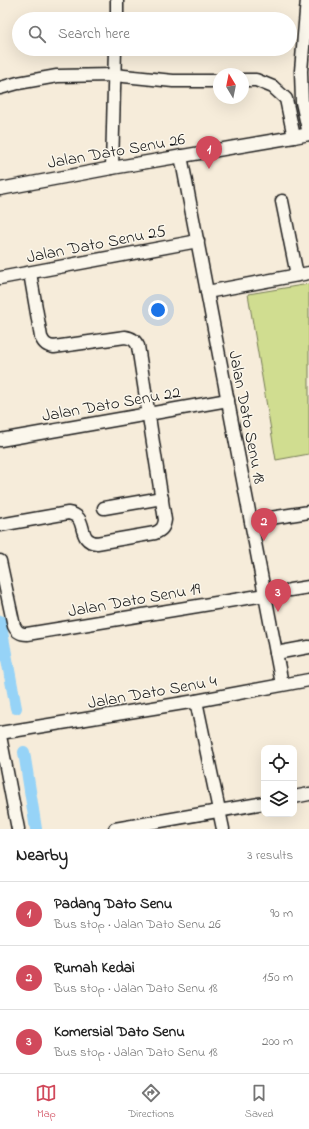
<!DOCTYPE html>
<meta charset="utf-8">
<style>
body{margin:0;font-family:"Indie Flower",sans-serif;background:#f2f2f2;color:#222}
.controls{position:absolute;right:12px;bottom:12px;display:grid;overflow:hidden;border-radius:8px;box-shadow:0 4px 16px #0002}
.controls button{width:36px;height:36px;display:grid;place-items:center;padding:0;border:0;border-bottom:1px solid #e0e0e0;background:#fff;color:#222;font:20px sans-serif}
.compass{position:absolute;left:213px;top:68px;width:36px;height:36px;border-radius:50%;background:#fff;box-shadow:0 4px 16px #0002;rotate:350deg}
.you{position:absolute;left:158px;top:310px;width:14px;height:14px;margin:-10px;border:3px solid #fff;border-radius:50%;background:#1a73e8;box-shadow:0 0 0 6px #1a73e833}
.badge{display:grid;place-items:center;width:26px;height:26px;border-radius:50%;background:#d1495b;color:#fff;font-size:13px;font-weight:700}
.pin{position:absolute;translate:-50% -33px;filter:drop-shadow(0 1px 2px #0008)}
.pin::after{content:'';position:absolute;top:21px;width:14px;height:12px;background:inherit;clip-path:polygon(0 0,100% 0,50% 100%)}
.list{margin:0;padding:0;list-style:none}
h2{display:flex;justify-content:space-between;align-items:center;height:52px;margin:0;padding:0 16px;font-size:17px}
h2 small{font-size:13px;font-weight:400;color:#767676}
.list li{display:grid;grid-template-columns:26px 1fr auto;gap:12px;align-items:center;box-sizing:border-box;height:64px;padding:0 16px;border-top:1px solid #e0e0e0}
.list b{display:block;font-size:15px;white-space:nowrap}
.list p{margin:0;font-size:13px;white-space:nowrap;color:#767676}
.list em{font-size:13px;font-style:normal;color:#767676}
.icon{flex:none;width:22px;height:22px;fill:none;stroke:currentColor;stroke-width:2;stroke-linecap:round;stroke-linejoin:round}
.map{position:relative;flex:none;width:309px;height:829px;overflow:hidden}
.search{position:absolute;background:#fff;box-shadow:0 4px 16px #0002;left:12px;right:12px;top:12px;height:44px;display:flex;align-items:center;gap:10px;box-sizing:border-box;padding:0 14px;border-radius:22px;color:#767676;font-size:15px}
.sheet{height:244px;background:#fff}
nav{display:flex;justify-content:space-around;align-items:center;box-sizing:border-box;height:56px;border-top:1px solid #e0e0e0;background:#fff;font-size:11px;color:#767676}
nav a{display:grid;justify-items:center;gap:2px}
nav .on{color:#d1495b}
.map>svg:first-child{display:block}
.garden{fill:#d0dd90;stroke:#767c56}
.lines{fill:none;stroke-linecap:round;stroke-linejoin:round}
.canal{stroke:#96d3f7;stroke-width:12}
.minor-casing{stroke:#1c1c1c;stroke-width:15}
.minor{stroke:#fbf7ec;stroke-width:12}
.labels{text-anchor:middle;stroke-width:3;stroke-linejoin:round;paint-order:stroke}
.street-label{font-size:17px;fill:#1c1c1c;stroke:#fbf7ec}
</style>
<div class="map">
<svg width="309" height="829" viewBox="0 0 309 829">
<rect width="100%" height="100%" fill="#f6ecda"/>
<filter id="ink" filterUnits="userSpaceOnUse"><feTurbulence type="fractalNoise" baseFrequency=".025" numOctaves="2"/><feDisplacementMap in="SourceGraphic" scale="8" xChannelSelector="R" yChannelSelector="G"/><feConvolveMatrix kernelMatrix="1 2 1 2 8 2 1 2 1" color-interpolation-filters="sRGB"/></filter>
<g filter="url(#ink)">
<path class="garden" d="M309,284v170l-33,6 -28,-166z"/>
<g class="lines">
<g class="canal">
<path d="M0,621l16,87"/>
<path d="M24,752l12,77"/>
</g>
<defs>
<g id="minor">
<path d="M307,0l-6,71 1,31 7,32"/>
<path d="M117,19v-19"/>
<path d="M243,80h13l17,7 13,12 8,38"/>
<path d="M0,88l18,-5 39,-7 57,-1 59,6h46"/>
<path d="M181,156l101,528"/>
<path d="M112,168l3,-119"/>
<path d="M0,189l112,-21 182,-31 15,-3"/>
<path d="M282,201l15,74"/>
<path d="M0,278l198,-37"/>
<path d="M207,292l102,-19"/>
<path d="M0,440l228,-40"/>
<path d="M104,508l58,-10"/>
<path d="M251,521l58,-9"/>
<path d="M0,525l68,-12c22,3 7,28 29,30l58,-10c7,-3 9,-6 10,-13l-27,-174c-3,-6 -6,-8 -13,-9l-71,10c-7,-1 -10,-3 -13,-10l-11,-64"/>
<path d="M0,561l14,65c3,6 6,8 13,8l238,-39"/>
<path d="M290,590l19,-3"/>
<path d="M276,653l33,-6"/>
<path d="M196,701l27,128"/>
<path d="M0,733l196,-32 113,-21"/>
<path d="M0,736l18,93"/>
<path d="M294,797l15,-3"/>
<path d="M115,829l149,-26"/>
</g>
</defs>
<use href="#minor" class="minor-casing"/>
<use href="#minor" class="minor"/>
</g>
</g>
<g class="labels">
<g class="street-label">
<text transform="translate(116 150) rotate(-10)" y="6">Jalan Dato Senu 26</text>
<text transform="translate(96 243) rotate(-11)" y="6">Jalan Dato Senu 25</text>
<text transform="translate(111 403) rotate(-10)" y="6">Jalan Dato Senu 22</text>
<text transform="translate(248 417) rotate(79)" y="6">Jalan Dato Senu 18</text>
<text transform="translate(134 599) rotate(-10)" y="6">Jalan Dato Senu 19</text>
<text transform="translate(152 691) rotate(-10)" y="6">Jalan Dato Senu 4</text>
</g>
</g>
</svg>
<div class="controls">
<button><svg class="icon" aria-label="locate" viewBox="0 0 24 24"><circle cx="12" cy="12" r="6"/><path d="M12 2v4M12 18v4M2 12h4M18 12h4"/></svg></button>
<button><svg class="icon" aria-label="layers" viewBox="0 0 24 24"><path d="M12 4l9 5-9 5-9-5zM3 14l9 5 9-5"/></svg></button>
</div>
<svg class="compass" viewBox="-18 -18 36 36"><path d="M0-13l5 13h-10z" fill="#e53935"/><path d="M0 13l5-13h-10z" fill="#767676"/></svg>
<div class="you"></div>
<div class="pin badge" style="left:209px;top:169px">1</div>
<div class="pin badge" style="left:264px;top:541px">2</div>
<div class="pin badge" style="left:278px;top:612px">3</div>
<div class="search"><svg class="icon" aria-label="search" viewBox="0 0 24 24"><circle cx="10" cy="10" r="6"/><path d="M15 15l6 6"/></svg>Search here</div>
</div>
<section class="sheet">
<h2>Nearby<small>3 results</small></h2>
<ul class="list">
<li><span class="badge">1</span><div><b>Padang Dato Senu</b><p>Bus stop · Jalan Dato Senu 26</p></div><em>90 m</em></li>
<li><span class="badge">2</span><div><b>Rumah Kedai</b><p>Bus stop · Jalan Dato Senu 18</p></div><em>150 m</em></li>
<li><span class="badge">3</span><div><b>Komersial Dato Senu</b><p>Bus stop · Jalan Dato Senu 18</p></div><em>200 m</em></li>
</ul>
</section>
<nav>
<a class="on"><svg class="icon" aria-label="map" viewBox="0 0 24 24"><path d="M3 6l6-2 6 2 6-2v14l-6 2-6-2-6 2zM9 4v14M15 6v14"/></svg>Map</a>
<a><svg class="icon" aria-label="directions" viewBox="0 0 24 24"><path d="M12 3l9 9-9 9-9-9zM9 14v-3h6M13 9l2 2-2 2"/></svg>Directions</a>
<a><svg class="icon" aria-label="saved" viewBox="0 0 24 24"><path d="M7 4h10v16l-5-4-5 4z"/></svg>Saved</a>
</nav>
